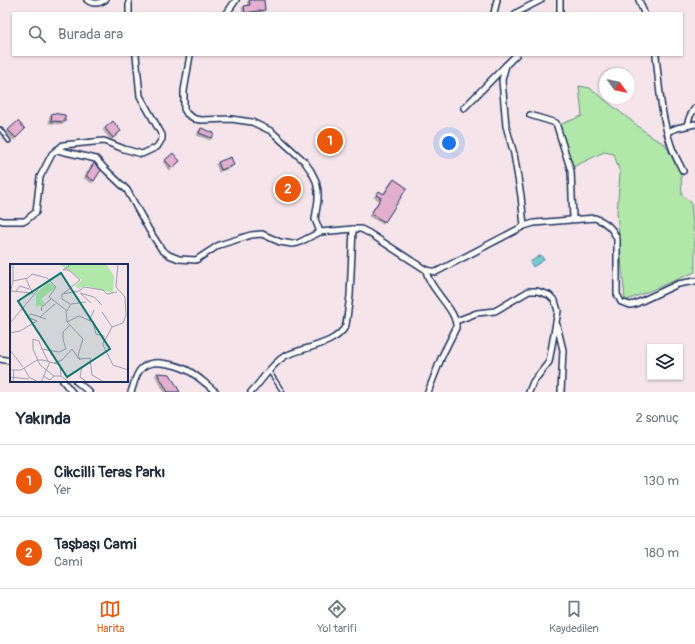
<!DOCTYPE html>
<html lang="tr">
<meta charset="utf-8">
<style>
body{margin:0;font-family:Pangolin,sans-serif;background:#f2f2f3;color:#1f2937}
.controls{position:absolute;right:12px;bottom:12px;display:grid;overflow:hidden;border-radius:0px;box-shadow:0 1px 3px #0004}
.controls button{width:36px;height:36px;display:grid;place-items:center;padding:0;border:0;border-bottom:1px solid #e0e1e3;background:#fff;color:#1f2937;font:20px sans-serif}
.compass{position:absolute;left:599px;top:68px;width:36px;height:36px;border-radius:50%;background:#fff;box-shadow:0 1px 3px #0004;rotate:123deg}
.you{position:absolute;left:449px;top:143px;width:14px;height:14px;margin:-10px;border:3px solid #fff;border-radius:50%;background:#1a73e8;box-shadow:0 0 0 6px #1a73e833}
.badge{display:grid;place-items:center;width:26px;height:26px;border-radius:50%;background:#ea580c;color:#fff;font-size:13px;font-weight:700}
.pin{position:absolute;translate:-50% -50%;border:2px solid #fff;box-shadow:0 1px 4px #0006}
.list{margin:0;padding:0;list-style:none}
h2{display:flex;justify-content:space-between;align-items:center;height:52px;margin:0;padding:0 16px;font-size:17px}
h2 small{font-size:13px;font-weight:400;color:#747a83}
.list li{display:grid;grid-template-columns:26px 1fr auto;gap:12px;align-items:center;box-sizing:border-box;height:72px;padding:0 16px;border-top:1px solid #e0e1e3}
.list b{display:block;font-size:15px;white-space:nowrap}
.list p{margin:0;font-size:13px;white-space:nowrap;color:#747a83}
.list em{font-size:13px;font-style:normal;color:#747a83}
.icon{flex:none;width:22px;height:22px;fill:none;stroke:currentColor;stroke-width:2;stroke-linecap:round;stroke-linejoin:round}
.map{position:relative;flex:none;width:695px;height:392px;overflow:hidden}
.search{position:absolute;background:#fff;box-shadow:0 1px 3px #0004;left:12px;right:12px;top:12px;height:44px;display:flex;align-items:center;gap:10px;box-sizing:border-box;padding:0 14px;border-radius:0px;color:#747a83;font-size:15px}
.sheet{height:196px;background:#fff}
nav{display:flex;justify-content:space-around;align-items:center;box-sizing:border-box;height:56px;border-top:1px solid #e0e1e3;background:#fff;font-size:11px;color:#747a83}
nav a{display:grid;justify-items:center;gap:2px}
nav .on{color:#ea580c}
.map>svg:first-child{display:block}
.green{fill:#b1e7a9;stroke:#668b84}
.water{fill:#78c9d1;stroke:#538ba3}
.building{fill:#e2afcd;stroke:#1b2f5e;filter:url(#shadow)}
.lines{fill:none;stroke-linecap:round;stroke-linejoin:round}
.lane-casing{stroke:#1b2f5e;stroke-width:5.5}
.street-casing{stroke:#1b2f5e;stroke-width:8}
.lane{stroke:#fdfcf7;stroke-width:2.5}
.street{stroke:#fdfcf7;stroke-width:5}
.inset-road{fill:none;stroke:#9e9cb2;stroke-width:1}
.view{fill:#0f766e;fill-opacity:0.15;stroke:#0f766e;stroke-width:2}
.inset-edge{fill:none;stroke:#1b2f5e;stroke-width:2}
</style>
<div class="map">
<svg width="695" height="392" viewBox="0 0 695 392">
<defs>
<filter id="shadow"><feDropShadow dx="-2" dy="2" stdDeviation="0" flood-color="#0004"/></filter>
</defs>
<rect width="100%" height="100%" fill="#f5e5ea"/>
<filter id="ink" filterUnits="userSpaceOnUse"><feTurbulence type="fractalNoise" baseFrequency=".025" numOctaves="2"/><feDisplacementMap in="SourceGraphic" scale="8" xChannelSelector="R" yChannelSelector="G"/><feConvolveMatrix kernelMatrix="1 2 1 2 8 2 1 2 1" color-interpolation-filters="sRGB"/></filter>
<g filter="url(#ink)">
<path class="green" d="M579,86l11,2 63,50 12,6 16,30 1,21 9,7 4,46v24l-70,29 -8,-88 3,-40 -6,-19 -10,-2 -31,15 -14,-42 23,-9z"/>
<path class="water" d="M541,255l3,5 -11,7 -3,-5z"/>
<g class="building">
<path d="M249,0h15l1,10 -20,3 -1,-7 6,-1z"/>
<path d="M52,113l13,2v7l-14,-1z"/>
<path d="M18,121l7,8 -9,9 -8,-8z"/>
<path d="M113,121l8,10 -8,7 -8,-10z"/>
<path d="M201,128l13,5 -2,5 -13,-5z"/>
<path d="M173,153l7,8 -8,7 -7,-8z"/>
<path d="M231,157l3,8 -13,5 -3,-8z"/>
<path d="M94,163l7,7 -7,11 -8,-5z"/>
<path d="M394,179l13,9 -22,34 -14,-8 10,-16 -5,-3 3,-4 5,3z"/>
<path d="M293,180l8,11 -7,5 -2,-2 -7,3 -6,-2 -2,-5 2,-6 5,-2 5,1z"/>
<path d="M157,373l13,1 10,18h-12z"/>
</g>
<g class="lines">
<defs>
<g id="lane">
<path d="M0,129l9,12"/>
<path d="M269,371l14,21"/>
</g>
<g id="street">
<path d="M87,0c5,4 12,4 18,0"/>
<path d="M560,0v13"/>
<path d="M639,0l5,13"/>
<path d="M129,13v-13"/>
<path d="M227,13l9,-13"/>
<path d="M494,13l3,-13"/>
<path d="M516,13l25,-13"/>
<path d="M190,55l-6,36v18l3,5 8,5 6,1 30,-1 21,3 19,9 33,30 7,10 5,10 2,10v9l-3,19 5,13"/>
<path d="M656,55c3,31 5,63 16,93 3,8 7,15 11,23"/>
<path d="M506,65l-4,15 4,46 8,28 7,42 3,30"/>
<path d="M464,108l52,-53"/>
<path d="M530,115l26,8 15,48 2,48"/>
<path d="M687,125l3,-9 5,-8"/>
<path d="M667,132l10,-4 18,-4"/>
<path d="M57,150l39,9 9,10 22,21 22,40 13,20 7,5 10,4 17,1 23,-15 32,-10 11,-1 18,8 12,2 6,-1 22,-11 33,-3h8l8,4 57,37 10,2 88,-46 10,-3 61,-5c11,4 18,10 22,21v55l4,8 9,3 5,-1 43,-20 17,-3"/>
<path d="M0,220l3,1h22l11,-9 4,-35 12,-23 11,-9 41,-4 20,8 18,5 15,-7 5,-8v-4l-22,-39 -4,-41"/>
<path d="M426,270c3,20 32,40 30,58l-14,28 -14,36"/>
<path d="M456,321l21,-8 18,-2 34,-20h8l12,4 6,6 3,10 -9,51 -16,20 -4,10"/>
<path d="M557,325l6,25 -2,42"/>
<path d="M0,359l11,2"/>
<path d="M63,381l9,11"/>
<path d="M76,381l13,11"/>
<path d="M131,392c3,-7 4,-17 10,-23 6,-6 12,-7 20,-6 28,3 34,12 55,29"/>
<path d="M251,392c11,-11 20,-28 34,-36 18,-9 52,-11 61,-31l4,-29 3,-67"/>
</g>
</defs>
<use href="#lane" class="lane-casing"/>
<use href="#street" class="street-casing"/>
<use href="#lane" class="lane"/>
<use href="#street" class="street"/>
</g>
</g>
<g transform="translate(10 264)">
<rect width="118" height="118" fill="#f5e5ea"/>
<path d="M49,0h47l8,12 -1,17 -27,-7 -7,3 -4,-3 7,-6zM38,18l8,5 -15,12 4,4 -3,4 -3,-2 -3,3v-14z" fill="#b1e7a9"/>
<path class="inset-road" d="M3,0v17M16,15l7,15M1,27l21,2M6,27l4,-5 9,3M54,29l16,-13 -11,-10h-6l6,-4 -2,-2M70,29l14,4 8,8M0,30l3,-13 15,-3 4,-4 15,4 9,9 -7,10 17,13 1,12 16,17 -5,16 2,5M71,30l10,9M60,40l-8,-5v-5l17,-3 5,-4 19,3 4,4 10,-2M32,47l-1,-3 10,-9M57,47l4,-7 15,-2M92,48l10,15M30,53l15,-13M79,57l5,-11M57,58l12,-6 14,6 3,12 8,2 -1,9 10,20 15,5M0,59l28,-33M0,69l10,-2 17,-10 -10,-4 4,-3 15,5M94,78l8,-15 11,-4 3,-8 -1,-18 -9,-10 2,-23M32,85l-3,-8 -6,-2v10l7,16 14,11h7l8,6M0,86l13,17M38,97l-6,-12 17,3 7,-3 -3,-10v-7l7,-7M44,99l8,-3 10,-11 7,10 11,-1 2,17 12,7M72,102l-2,11 7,5M14,104l5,9 9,5M0,106h11l16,-10h6l17,5 1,11M33,112l7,4 4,-4M0,113l19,2M3,118l1,-12M31,118l9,-20"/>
<path class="view" d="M51,9l49,76 -43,28 -49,-76z"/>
<rect width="118" height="118" class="inset-edge"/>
</g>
</svg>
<div class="controls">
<button><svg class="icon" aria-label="layers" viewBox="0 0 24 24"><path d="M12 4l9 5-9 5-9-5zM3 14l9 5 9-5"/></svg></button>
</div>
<svg class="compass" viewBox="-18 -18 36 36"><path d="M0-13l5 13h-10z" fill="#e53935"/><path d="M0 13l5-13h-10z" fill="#747a83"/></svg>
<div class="you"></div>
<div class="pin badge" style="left:330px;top:141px">1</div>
<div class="pin badge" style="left:288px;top:189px">2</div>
<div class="search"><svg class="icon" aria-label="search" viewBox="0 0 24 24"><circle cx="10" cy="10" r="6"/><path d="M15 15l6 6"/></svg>Burada ara</div>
</div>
<section class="sheet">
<h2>Yakında<small>2 sonuç</small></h2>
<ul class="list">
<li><span class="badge">1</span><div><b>Cikcilli Teras Parkı</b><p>Yer</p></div><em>130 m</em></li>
<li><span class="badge">2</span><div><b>Taşbaşı Cami</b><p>Cami</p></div><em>180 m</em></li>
</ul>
</section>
<nav>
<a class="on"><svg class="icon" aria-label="map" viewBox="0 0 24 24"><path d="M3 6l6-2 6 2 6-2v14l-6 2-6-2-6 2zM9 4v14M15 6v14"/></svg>Harita</a>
<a><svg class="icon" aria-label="directions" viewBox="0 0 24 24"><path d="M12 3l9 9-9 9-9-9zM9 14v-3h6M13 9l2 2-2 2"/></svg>Yol tarifi</a>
<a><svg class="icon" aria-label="saved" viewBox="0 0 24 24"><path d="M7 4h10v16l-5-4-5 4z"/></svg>Kaydedilen</a>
</nav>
